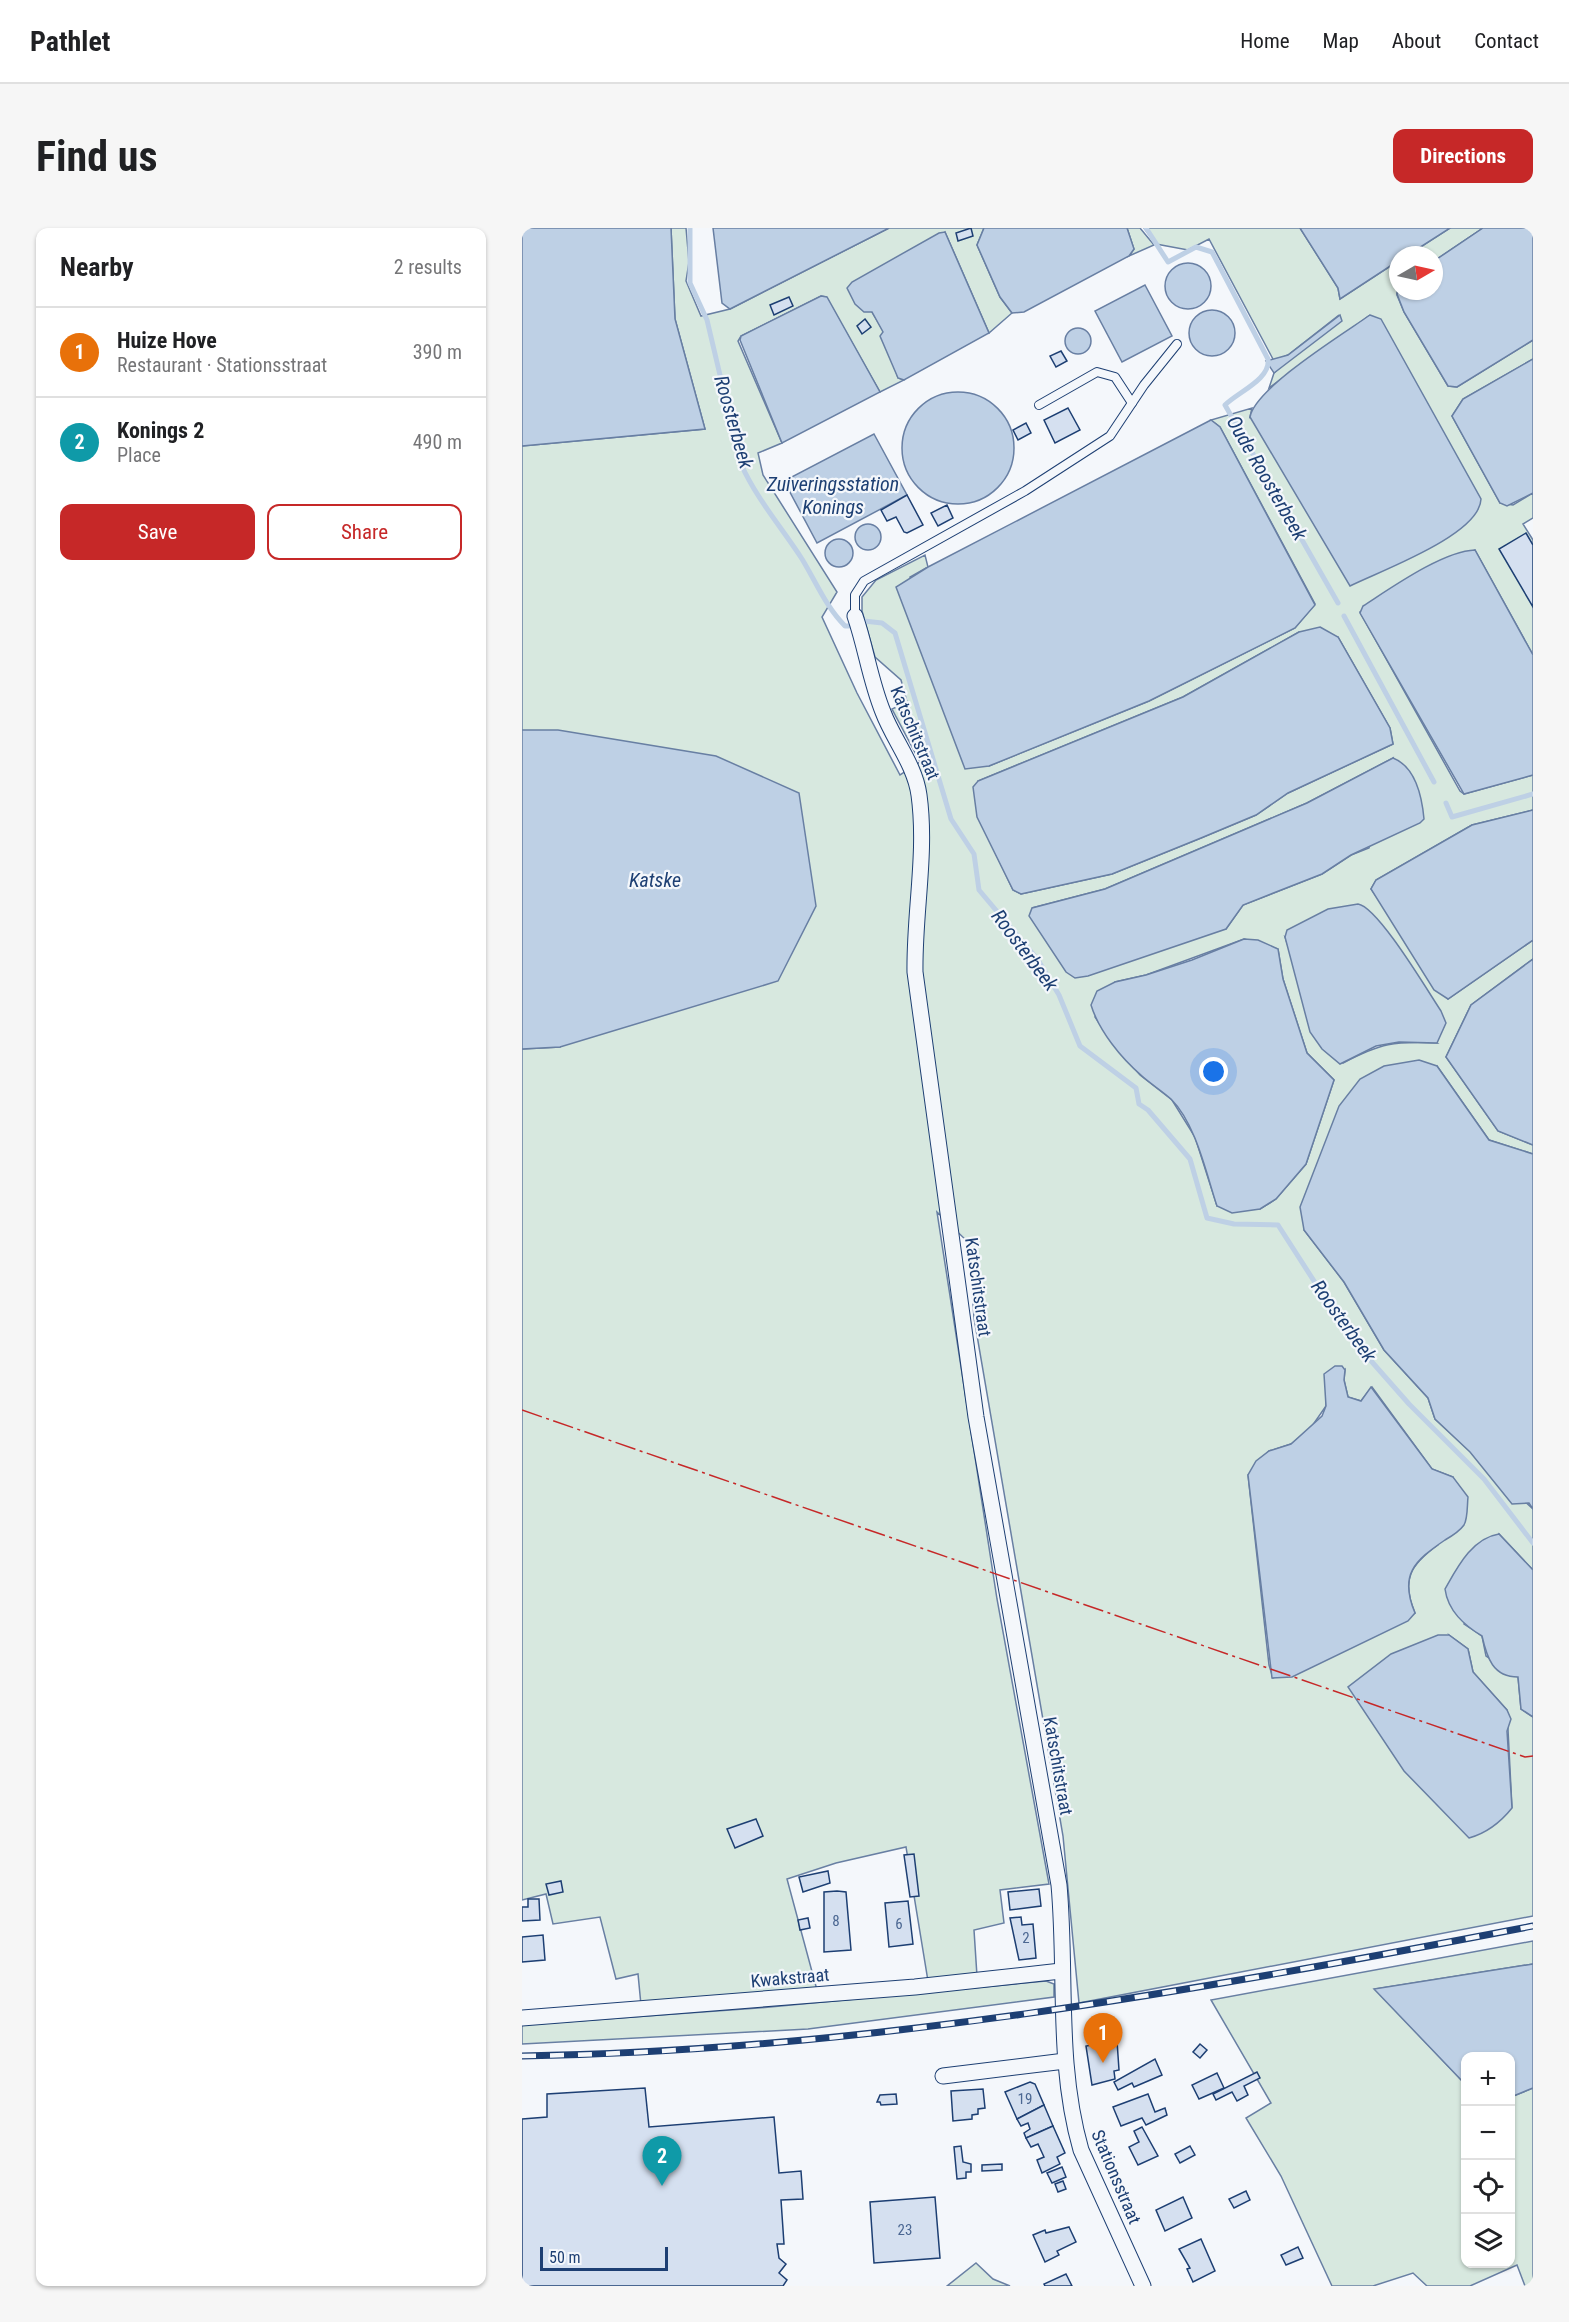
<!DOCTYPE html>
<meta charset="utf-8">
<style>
body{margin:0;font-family:"Roboto Condensed",sans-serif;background:#f6f6f6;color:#202124}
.controls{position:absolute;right:18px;bottom:18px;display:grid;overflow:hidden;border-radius:12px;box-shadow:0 2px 4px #0004}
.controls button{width:54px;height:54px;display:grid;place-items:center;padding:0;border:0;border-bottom:2px solid #e0e0e0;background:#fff;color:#202124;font:30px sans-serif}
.compass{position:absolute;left:867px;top:18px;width:54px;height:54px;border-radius:50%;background:#fff;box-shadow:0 2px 4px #0004;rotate:81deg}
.scale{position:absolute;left:18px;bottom:15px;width:128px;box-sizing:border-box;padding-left:6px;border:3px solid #1d3f73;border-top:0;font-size:16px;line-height:21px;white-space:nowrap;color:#1d3f73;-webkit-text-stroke:4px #f4f7fb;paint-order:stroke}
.you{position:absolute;left:692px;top:844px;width:21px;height:21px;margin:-15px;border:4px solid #fff;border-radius:50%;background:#1a73e8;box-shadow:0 0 0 9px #1a73e833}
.badge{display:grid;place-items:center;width:39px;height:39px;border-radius:50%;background:#c62828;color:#fff;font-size:20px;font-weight:700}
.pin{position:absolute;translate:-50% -50px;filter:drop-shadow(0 2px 3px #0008)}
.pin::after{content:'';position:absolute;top:32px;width:21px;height:18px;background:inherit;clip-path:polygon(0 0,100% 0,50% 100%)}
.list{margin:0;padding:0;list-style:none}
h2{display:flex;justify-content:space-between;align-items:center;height:78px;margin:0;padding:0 24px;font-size:26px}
h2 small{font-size:20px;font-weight:400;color:#757577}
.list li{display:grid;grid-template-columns:39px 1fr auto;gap:18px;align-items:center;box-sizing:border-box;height:90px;padding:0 24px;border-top:2px solid #e0e0e0}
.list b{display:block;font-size:22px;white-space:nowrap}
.list p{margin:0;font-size:20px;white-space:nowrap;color:#757577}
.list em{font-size:20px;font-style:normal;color:#757577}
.actions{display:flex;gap:12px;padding:18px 24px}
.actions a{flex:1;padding:14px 0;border:2px solid #c62828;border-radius:12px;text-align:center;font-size:21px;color:#c62828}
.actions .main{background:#c62828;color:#fff}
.icon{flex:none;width:33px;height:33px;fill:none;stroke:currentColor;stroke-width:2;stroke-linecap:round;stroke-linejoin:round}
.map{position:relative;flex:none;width:1011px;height:2058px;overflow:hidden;border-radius:12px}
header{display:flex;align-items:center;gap:36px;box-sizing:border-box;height:84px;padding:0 30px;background:#fff;border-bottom:2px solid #e0e0e0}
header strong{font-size:28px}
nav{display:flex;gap:33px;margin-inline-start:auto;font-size:21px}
.intro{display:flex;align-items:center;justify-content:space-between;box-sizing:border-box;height:144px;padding:0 36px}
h1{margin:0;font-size:42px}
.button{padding:15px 27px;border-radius:12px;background:#c62828;color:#fff;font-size:21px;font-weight:700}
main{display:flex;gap:36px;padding:0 36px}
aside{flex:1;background:#fff;border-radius:12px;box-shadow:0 2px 4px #0004}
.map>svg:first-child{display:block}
.green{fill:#d7e8df;stroke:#687fa3;stroke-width:1.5;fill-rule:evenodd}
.water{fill:#bed0e5;stroke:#687fa3;stroke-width:1.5}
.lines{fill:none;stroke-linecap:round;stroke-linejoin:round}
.stream{stroke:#bed0e5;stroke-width:5}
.building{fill:#d5e0f0;stroke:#1d3f73;stroke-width:1.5}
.lane-casing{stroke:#1d3f73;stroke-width:10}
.street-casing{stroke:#1d3f73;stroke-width:17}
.lane{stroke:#f4f7fb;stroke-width:8}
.street{stroke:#f4f7fb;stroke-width:15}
.rail-casing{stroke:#1d3f73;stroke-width:7}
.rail{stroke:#f4f7fb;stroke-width:4.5;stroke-dasharray:14;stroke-linecap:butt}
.power{stroke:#c62828;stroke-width:1.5;stroke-dasharray:21 4.5 3 4.5;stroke-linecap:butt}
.labels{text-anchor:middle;stroke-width:4.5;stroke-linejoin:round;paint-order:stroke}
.number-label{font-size:15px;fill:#4b6792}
.street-label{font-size:18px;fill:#1d3f73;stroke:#f4f7fb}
.water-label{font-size:20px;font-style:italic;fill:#1d3f73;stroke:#f4f7fb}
</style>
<header>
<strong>Pathlet</strong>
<nav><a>Home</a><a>Map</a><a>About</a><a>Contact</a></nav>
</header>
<div class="intro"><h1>Find us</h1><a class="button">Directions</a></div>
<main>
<aside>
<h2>Nearby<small>2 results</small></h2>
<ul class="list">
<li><span class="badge" style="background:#e8710a">1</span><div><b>Huize Hove</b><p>Restaurant · Stationsstraat</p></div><em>390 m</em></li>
<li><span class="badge" style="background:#0f9aa8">2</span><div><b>Konings 2</b><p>Place</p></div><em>490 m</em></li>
</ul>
<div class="actions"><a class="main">Save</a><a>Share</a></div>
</aside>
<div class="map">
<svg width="1011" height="2058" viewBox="0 0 1011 2058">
<rect width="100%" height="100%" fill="#f4f7fb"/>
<g class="green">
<path d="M149,0h15l3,34 -3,19 15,35 29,-7 159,-81h95l-7,17 23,52 12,16 -23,20 -44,-101 -73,80 12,20 14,46 6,2 -24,12 -54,-95 -5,-1 -80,40 -3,5 44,102 -24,10 5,22 74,117 -15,25 35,76 43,82 20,-13 -28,-53 15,-7 -6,-22 -26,-23 -13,-46v-14l14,-17 49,-25 3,12 -18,10 79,189 160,-65 146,-73 20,-24 -95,-177 -9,-7 41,-12 -2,9 120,-102 -101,73 5,-15 65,-58 -51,40 -14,6 -65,-122 -21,11 -32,-6 -12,-16h156l38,60 2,11 58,-38 -1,34 7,17 44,74 9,1 76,-47v19l-70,40 -11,17 48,87 13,2 20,-12v25l-10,6 10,16v115l-58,-105 -115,62 100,179 4,3 69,-19v35l-61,15 -96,55 -5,9 77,110 85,-59v19l-62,46 -25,52 52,74 35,14v9l-44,-14 -52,-74 -133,164 40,52 40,68 44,48 7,21 98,90v61l-34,-36 -35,90 18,12 4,20 32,21 3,32 12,8v199l-454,87 -16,-167 -89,-518 -5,-75 -32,-31 60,387 52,285 -49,6 4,33 -30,7 3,46 -49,5 -22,-134 -70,16 -49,16 30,111 -176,15 -3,-31 -22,5 -16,-62 -47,7 -7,-30 -24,6v-851l38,-2 -38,-317v-284l183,-17 -30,-110zM777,404l39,5 52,91 3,16 -105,49 -32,22 -55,23 -89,36 -91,20 -8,-4 -18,-38 -17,-71 205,-84zM871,530l-24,90 -18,7 -29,19 -79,31 -17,24 -194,-21 73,-19 202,-86zM763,709l152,106c-43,-2 -56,0 -94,20l-51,-105zM722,711l34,10 5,30 24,74 27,27 -28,84 -30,35 -16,10 -43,-3 -22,-69 -23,-37 -32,-25 -27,-31 -18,-27 20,-35 31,-7zM823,1142l-1,10 4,17 13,4 11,-14 60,82 21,8 -15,68c-28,20 -37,35 -23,68l-142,65 -4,-13 -21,-190 21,-24 22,-7 19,-15 16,-23v-13zM927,1407l19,14 5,23 34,38 5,98z"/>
<path d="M605,0h13l14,17 -25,11 5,-7z"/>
<path d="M928,0h33l-49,33v-6h-26z"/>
<path d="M1011,1713v23l-158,25 90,95 1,180h44l1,-167 22,-9v198h-8l-8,-21 -47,21h-43l-14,-13 -40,13h-41l-51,-110 -35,-58 25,-15 -60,-103z"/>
<path d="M524,1753l8,3v13l-246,32 -286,15v-19l236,-17z"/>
<path d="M454,2035l17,16 17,7h-63z"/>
</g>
<g class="water">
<path d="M0,0h149l4,91 30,110 -183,17z"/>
<path d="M191,0h176l-159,81 -8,-6z"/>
<path d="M462,0h143l7,21 -5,7 -105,56 -12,1 -12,-16 -23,-52z"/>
<path d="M778,0h150l-42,27h-10v6l-58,38 -2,-11z"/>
<path d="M961,0h50v112l-76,47 -9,-1 -44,-74 -7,-18 1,-3h36v-30z"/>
<path d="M423,4l44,101 -85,47 -6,-2 -18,-42 3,-4 -11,-20h-8l-9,-8 -8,-16 5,-6 87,-49z"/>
<circle cx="666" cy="58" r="23"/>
<path d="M623,57l27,51 -50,26 -27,-51z"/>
<path d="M299,68l6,1 53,95 -98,51 -42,-103 1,-4z"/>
<circle cx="690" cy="105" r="23"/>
<path d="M818,87l2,6 -68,52 -8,-12 22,-6z"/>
<path d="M848,87l11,4 100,180c-1,36 -101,72 -131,87l-100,-169c5,-29 93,-83 120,-102z"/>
<circle cx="556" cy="113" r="13"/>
<path d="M1011,131v134l-26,13 -7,-3 -48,-87 11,-17z"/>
<circle cx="436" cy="220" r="56"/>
<path d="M689,192l9,7 95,178 -20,23 -146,73 -160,65 -24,3 -69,-182 32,-20z"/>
<path d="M352,206l33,61 -90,48 -33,-62z"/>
<circle cx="346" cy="309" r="13"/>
<circle cx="317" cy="325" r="14"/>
<path d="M953,322l58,105v120l-69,19 -104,-181 3,-7c28,-18 80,-55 112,-56z"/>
<path d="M798,399l18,10 52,91 3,16 -105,49 -32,22 -55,23 -89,36 -91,20 -8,-4 -36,-73 -4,-30 5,-6 205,-84 116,-65z"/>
<path d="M0,502h36l158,26 83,37 17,113 -38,75 -218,66 -38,2z"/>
<path d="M871,530c23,9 29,39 31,61l-4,4 -69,32 -29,19 -79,31 -17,24 -138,47 -13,2 -9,-6 -37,-56 3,-8 73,-19 202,-86z"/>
<path d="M1011,582v130l-85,59 -14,-9 -63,-101 5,-9 96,-55z"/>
<path d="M836,676c20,3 69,86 83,107l5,12 -9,20 -38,-1 -23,4 -36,18 -18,-15 -12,-17 -25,-95 2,-7 41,-21z"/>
<path d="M722,711l14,1 20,9 5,30 24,74 27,27 -28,84 -30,35 -16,10 -28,4 -15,-7c-11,-33 -21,-82 -46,-107 -9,-8 -20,-15 -29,-23 -21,-18 -43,-45 -51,-71l6,-14 18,-9 31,-7 46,-15z"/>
<path d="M1011,731v186l-35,-14 -52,-74 25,-52z"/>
<path d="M897,832l18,6 52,74 44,14v355l-4,-6 -17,1 -42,-52 -35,-33 -7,-21 -44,-48 -40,-68 -40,-52 -4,-23 39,-101 21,-27 24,-13z"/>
<path d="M813,1138h7l3,4 -1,10 4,17 13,4 10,-14 61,82 21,8 15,20c-1,9 0,21 -4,28 -5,7 -12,11 -19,15 -31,21 -46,35 -30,73l-7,8 -116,56 -20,1 -24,-203 8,-14 13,-10 22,-7 31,-28 4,-10 -2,-32z"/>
<path d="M977,1306l34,36v147l-12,-8 -3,-32c-25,0 -31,-19 -36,-41 -18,-11 -34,-25 -37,-47 12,-21 27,-51 54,-55z"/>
<path d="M916,1407h11l19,14 5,23 34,38 4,9 -4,12 5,77c-12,15 -25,25 -43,30l-65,-67 -56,-84 43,-33z"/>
<path d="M1011,1736v124l-22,9 -1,-41h-44l-1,28 -91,-95z"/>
</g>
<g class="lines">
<g class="stream">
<path d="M168,0v55l17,37 34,144c15,34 41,64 61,95 14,23 24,48 43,67h4"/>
<path d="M624,0l22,34 28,-15 16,5 56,107c3,20 -30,33 -43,46l113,198"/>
<path d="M822,388l90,166"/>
<path d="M342,393l18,2 13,10 56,186 23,35 5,36 59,70 21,35 21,51 56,42 3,16 9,6 42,49 17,59 27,6 44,1 72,112 59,67 75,75 49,64"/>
<path d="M924,575l6,14 81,-23"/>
</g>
</g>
<g class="building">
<path d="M449,0l2,8 -15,5 -2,-8z"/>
<path d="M267,69l4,9 -19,9 -4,-10z"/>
<path d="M343,91l6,8 -9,7 -5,-8z"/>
<path d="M539,123l6,10 -11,6 -6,-11z"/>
<path d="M546,180l12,22 -25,13 -11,-23z"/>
<path d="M504,195l5,10 -13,7 -5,-10z"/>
<path d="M385,267l16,30 -16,8 -3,-1 -8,-15 -9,4 -6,-11z"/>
<path d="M425,277l6,13 -15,8 -7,-13z"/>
<path d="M1004,305l7,12v62l-34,-58z"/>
<path d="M234,1591l7,17 -28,12 -8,-19z"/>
<path d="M392,1626l5,42 -9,1 -6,-42z"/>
<path d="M306,1643l2,12 -27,9 -4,-15z"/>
<path d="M39,1653l2,11 -14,3 -3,-11z"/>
<path d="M517,1661l2,17 -31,4 -2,-18z"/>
<path d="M315,1663l9,1 5,58 -27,2v-60z"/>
<path d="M6,1671h11l1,21 -18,1v-14h6z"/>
<path d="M386,1673l5,43 -24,3 -4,-44z"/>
<path d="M499,1689l1,8 11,-1 3,34 -17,2 -9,-42z"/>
<path d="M286,1690l2,10 -10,2 -2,-10z"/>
<path d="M21,1707l2,25 -23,2v-25z"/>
<path d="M590,1798l2,15h3l2,29 -5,1 1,8 -23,6 -6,-39 12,-2 -3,-15z"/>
<path d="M678,1816l7,6 -7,8 -7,-6z"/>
<path d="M633,1831l7,16 -28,12 -2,-4 -14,7 -4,-8z"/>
<path d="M735,1844l3,6 -16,8 4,9 -11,6 -5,-9 -16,8 -3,-6z"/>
<path d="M695,1845l7,15 -25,11 -7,-14z"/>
<path d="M508,1854l5,2 9,21 -27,14 -12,-27z"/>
<path d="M123,1860l4,39 125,-10 5,56 22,-2 2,28 -22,1 3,44h-7l2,14 7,6 -7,9 8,7 -4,6h-261v-167l25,-2v-23z"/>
<path d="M461,1861l2,19 -7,1v5l-6,1v4l-19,2 -2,-30z"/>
<path d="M374,1866l1,10 -16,1 -1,-3h-3l3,-7z"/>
<path d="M626,1866l7,18 10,-4 2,7 -21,10 -4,-7 -21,8 -8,-19z"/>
<path d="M522,1877l9,21 -27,12 -2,-5 6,-4 -2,-6 -7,3 -4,-7z"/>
<path d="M531,1898l12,27 -8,4 3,7 -18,9 -5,-13 7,-3 -6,-13 -7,3 -5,-9z"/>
<path d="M620,1899l16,29 -20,9 -9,-18 10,-5 -5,-11z"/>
<path d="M439,1918l2,16 8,2v8h-5v6l-9,1 -3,-32z"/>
<path d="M668,1918l5,9 -15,8 -5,-9z"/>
<path d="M480,1936v6l-20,1v-6z"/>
<path d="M540,1939l4,10 -14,6 -5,-10z"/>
<path d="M541,1953l3,8 -8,3 -3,-8z"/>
<path d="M724,1963l4,9 -16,8 -5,-9z"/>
<path d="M413,1969l5,61 -66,5 -4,-61z"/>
<path d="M661,1969l9,21 -27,13 -9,-21z"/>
<path d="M547,1999l7,15 -19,9 2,4 -14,7 -12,-27 12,-5 1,3z"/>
<path d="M679,2011l14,32 -22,11 -6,-13 3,-1 -11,-19z"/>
<path d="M776,2019l5,11 -17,7 -5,-10z"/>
<path d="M544,2046l6,12h-27l-1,-2z"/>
</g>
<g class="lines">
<defs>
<g id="lane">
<path d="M517,177l58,-33 18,5 17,26"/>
<path d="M333,388v-21l9,-14 161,-90 85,-55 34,-51 33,-41"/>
</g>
<g id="street">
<path d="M333,388c11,32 15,64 28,96 10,27 32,53 36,83 8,58 -5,118 -4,177l61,445 83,468c8,89 -3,178 22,265l62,136"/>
<path d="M0,1790l393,-31 146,-16"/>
<path d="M421,1848l122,-15"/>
</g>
</defs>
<use href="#lane" class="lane-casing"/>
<use href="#street" class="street-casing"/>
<use href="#lane" class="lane"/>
<use href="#street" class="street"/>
<defs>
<path id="rail" d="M0,1828c341,-5 677,-66 1011,-130"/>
</defs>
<use href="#rail" class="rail-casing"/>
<use href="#rail" class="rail"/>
<path class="power" d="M0,1182l1003,347 8,-1"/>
</g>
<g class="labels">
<g class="number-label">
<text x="314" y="1698">8</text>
<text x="377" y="1701">6</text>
<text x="504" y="1715">2</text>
<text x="503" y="1876">19</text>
<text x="383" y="2007">23</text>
</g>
<g class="street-label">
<text transform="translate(393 505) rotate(67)" y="6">Katschitstraat</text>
<text transform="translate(456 1059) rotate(82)" y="6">Katschitstraat</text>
<text transform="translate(536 1538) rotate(80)" y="6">Katschitstraat</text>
<text transform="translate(268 1750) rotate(-5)" y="6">Kwakstraat</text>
<text transform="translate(594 1949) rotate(67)" y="6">Stationsstraat</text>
</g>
<g class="water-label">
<text transform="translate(212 194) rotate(74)" y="7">Roosterbeek</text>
<text transform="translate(745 250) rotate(60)" y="7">Oude Roosterbeek</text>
<text x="311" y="263">Zuiveringsstation<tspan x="311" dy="23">Konings</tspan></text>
<text x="133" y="659">Katske</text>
<text transform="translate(503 722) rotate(53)" y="7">Roosterbeek</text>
<text transform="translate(822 1093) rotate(54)" y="7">Roosterbeek</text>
</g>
</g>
</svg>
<div class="controls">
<button>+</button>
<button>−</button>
<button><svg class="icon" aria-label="locate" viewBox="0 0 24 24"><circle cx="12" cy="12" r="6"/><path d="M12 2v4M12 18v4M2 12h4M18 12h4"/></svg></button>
<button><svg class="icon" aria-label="layers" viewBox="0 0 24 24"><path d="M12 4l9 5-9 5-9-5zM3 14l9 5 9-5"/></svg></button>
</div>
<svg class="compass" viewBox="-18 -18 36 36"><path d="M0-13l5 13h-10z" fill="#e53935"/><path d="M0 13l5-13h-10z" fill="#757577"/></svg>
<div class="scale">50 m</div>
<div class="you"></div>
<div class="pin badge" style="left:581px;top:1835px;background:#e8710a">1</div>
<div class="pin badge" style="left:140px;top:1958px;background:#0f9aa8">2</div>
</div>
</main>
